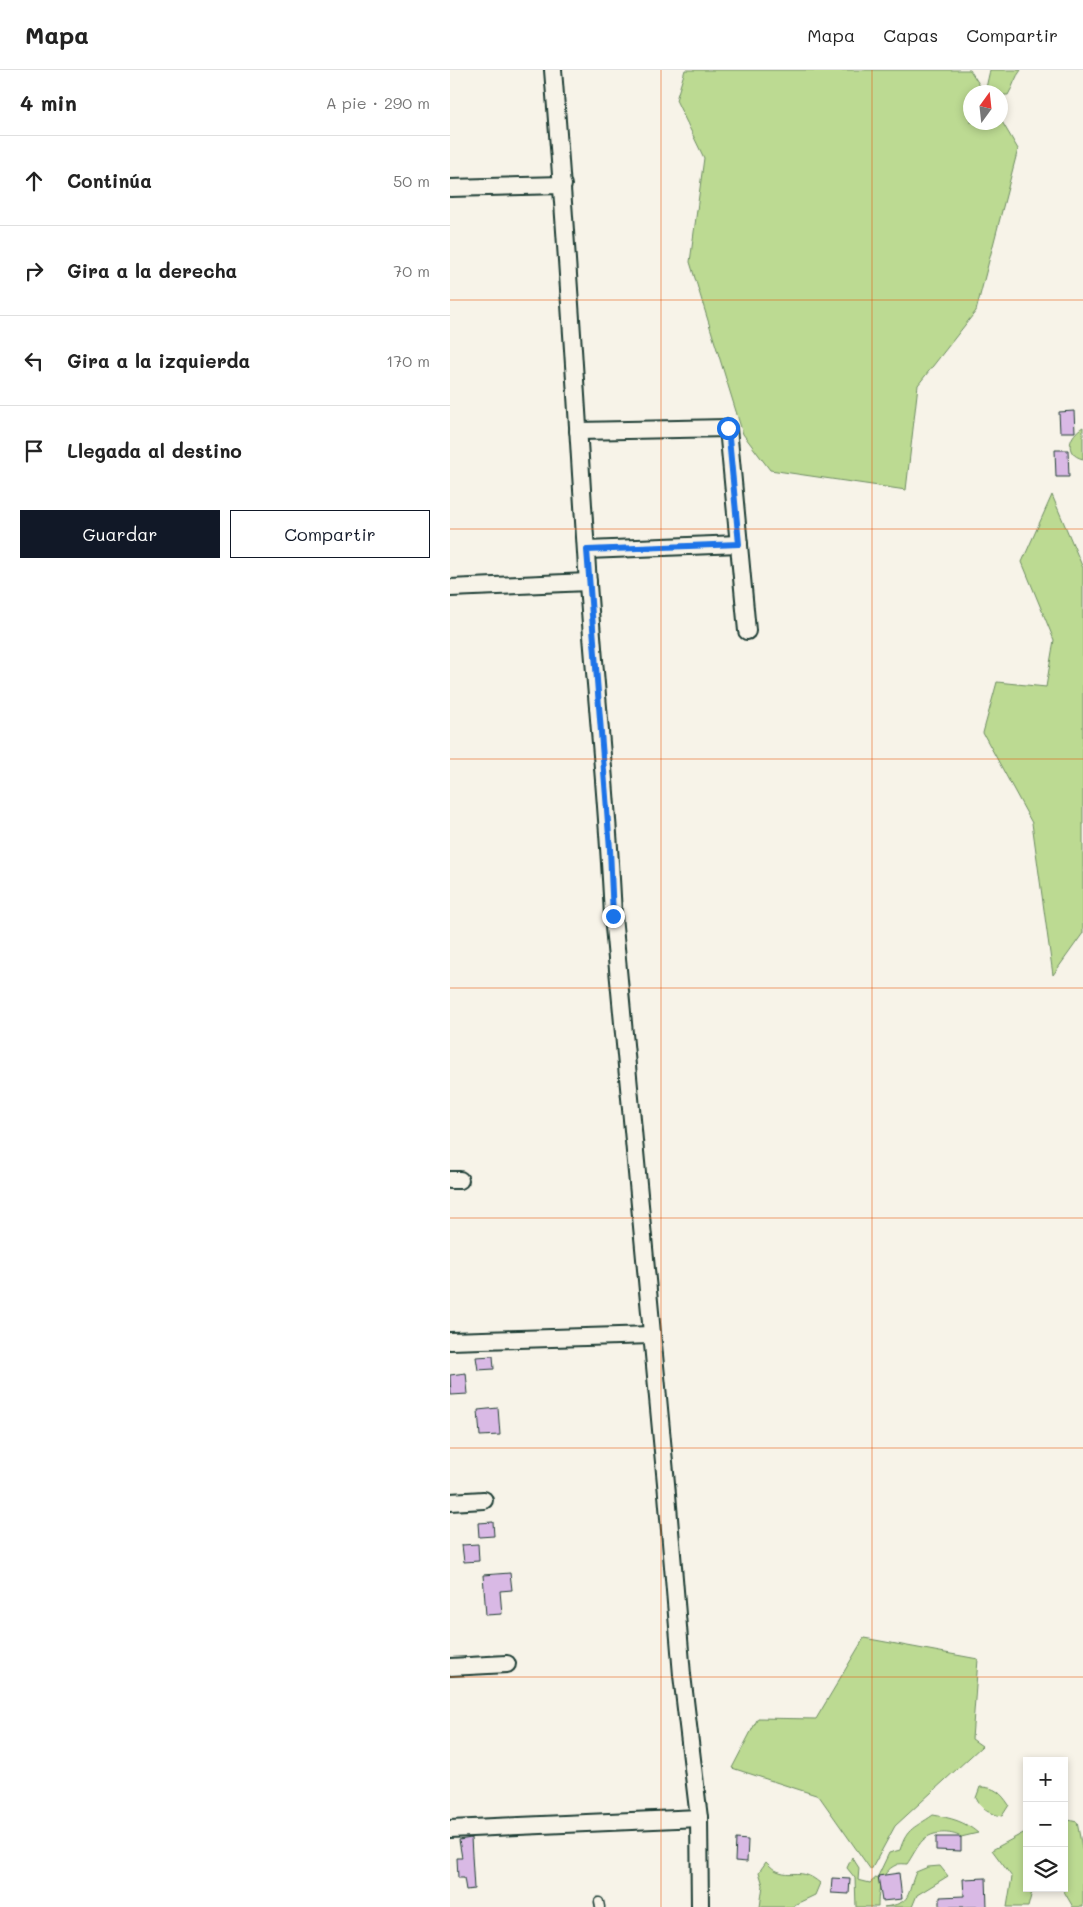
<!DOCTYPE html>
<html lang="es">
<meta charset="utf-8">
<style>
body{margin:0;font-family:Mali,sans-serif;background:#f2f2f2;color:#222}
.controls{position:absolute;right:15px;bottom:15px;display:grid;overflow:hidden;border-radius:0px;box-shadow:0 2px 8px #0003}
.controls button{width:45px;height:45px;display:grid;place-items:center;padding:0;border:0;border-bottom:1px solid #e0e0e0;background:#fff;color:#222;font:25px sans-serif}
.compass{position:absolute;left:513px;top:15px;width:45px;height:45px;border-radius:50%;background:#fff;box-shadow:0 2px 8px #0003;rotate:15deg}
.stop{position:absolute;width:15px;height:15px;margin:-11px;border:4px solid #1a73e8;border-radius:50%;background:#fff}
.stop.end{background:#1a73e8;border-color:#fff;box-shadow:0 1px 5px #0008}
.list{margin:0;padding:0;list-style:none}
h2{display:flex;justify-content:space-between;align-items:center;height:65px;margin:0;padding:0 20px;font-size:21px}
h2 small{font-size:16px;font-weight:400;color:#767676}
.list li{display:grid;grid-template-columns:32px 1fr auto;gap:15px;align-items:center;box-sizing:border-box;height:90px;padding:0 20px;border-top:1px solid #e0e0e0}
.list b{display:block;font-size:19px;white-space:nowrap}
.list em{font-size:16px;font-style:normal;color:#767676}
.actions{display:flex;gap:10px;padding:15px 20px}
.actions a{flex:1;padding:11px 0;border:1px solid #111827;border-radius:0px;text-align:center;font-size:18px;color:#111827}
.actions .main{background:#111827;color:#fff}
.icon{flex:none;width:28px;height:28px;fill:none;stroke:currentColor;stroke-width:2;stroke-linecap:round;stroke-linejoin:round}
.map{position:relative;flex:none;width:633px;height:1837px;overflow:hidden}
header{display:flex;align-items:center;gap:30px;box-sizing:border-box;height:70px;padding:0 25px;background:#fff;border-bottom:1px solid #e0e0e0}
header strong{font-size:24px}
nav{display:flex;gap:28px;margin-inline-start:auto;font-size:18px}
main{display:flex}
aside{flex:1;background:#fff}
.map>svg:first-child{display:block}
.green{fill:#bcda92;stroke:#6e8c63}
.building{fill:#d9b9e5;stroke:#1f3d34}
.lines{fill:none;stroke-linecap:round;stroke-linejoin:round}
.lane-casing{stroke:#1f3d34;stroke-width:11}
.street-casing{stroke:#1f3d34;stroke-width:20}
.lane{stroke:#f7f3e8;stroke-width:8}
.street{stroke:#f7f3e8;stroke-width:16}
.route{stroke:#1a73e8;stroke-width:6}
.grid{fill:none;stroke:#e8590c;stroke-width:1;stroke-opacity:0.55}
</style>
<header>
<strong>Mapa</strong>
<nav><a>Mapa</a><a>Capas</a><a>Compartir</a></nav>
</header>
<main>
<aside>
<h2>4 min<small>A pie · 290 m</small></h2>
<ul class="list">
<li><svg class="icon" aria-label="ahead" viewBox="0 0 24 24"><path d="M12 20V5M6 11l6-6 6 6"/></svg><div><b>Continúa</b></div><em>50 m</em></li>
<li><svg class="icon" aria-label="right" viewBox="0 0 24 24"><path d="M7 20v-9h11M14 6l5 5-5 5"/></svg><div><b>Gira a la derecha</b></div><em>70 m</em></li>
<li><svg class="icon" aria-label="left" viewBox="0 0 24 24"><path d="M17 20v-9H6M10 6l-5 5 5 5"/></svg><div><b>Gira a la izquierda</b></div><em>170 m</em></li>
<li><svg class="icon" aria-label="arrive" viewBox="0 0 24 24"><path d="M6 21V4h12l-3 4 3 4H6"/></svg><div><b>Llegada al destino</b></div></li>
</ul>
<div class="actions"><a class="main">Guardar</a><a>Compartir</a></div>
</aside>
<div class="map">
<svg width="633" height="1837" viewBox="0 0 633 1837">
<rect width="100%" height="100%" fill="#f7f3e8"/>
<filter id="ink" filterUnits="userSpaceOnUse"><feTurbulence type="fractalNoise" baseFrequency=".02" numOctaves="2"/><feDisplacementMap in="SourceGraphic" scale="10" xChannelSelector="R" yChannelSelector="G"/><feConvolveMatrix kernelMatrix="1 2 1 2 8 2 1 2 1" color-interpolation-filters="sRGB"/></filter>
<g filter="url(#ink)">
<g class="green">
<path d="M235,0h285l14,22h-14v30h30l1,-2 17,29 -42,162 -58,74 -12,105 -136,-20 -27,-36 -53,-172 14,-104 -28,-58z"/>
<path d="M540,0h31c-6,7 -8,17 -13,25h-7l-1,-3h-8l-6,-4z"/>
<path d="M633,357v32c-20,-5 -14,-24 0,-32z"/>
<path d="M602,425l31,73v365l-30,42 -21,-152 -49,-90 14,-51 49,5 8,-47 -32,-78z"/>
<path d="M414,1568l114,21 -6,80 10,7 -87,80 -24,44 -52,-74 -87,-28 26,-50 58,1z"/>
<path d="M530,1717c15,0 21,6 29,18l-7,11c-13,-2 -20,-6 -26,-18z"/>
<path d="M483,1745c18,3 31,6 45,18l-17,4c-11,-6 -28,-6 -38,3 -6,6 -11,17 -16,24 -3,0 -9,-1 -11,1 -16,7 -18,27 -18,42h-22l-1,-29 -8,-10 5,-11 7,11 -1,12 12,3 8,-7 11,-23 11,-3c7,-23 15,-22 33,-35z"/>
<path d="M614,1749l13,3 6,31v54h-10l-11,-19h2z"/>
<path d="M577,1761v57h6l-5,19h-21l5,-30 -20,-27z"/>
<path d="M316,1792c2,2 6,6 9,8 17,9 25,-4 45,13l-5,12 -21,10v2h-34l3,-22 -4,-13z"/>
<path d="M490,1796l8,10 -31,19 -5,12h-28c29,-4 22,-12 32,-35l12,-5z"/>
</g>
<g class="building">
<path d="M624,341l1,21h-15l-1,-20z"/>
<path d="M605,380h13l1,27h-13z"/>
<path d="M43,1286l1,13 -16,1 -2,-13z"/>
<path d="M16,1303l2,21 -17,1 -1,-20z"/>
<path d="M48,1338l2,27 -20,1 -2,-26z"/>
<path d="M43,1452l1,14 -15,1 -1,-14z"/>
<path d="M28,1474l1,17 -15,1 -2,-17z"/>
<path d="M60,1503l2,17 -12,1 2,23 -16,1 -3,-40z"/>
<path d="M486,1767h25v14l-25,-1z"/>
<path d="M21,1768l3,51 -8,1 -2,-12h-6l-1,-20h5l-3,-18z"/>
<path d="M286,1769l12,1 -1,22 -12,-1z"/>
<path d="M449,1803l3,26 -20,2 -4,-25z"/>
<path d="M382,1808l18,1 -1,15 -18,-1z"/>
<path d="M536,1808l1,29h-47v-10l24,-1 -1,-17z"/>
</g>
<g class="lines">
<defs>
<path id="lane" d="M149,1832l1,5"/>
<g id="street">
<path d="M103,0c14,171 24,343 35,514 8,111 20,221 25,332l54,578 15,181 17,143 1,89"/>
<path d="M0,118l113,-3"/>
<path d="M128,361l150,-3 19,203"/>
<path d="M137,480l152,-6"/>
<path d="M0,518l138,-6"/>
<path d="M0,1110h10"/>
<path d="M0,1271l202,-6"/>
<path d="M0,1432l34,-2"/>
<path d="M0,1597l57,-3"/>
<path d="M0,1759l249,-11"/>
</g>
</defs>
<use href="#lane" class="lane-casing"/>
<use href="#street" class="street-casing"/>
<use href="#lane" class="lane"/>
<use href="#street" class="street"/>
</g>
</g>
<g class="lines" filter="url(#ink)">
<path class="route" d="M163,846l-3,-67 -23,-299 152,-6 -11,-116"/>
</g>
<path class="grid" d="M211,0v1837M422,0v1837M0,230h633M0,459h633M0,689h633M0,918h633M0,1148h633M0,1378h633M0,1607h633"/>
</svg>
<div class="controls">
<button>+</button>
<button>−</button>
<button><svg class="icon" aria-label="layers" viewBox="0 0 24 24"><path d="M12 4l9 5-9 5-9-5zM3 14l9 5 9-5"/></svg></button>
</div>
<svg class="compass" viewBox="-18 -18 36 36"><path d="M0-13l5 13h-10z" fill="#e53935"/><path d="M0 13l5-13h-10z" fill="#767676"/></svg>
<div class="stop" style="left:278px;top:358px"></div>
<div class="stop end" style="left:163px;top:846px"></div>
</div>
</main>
